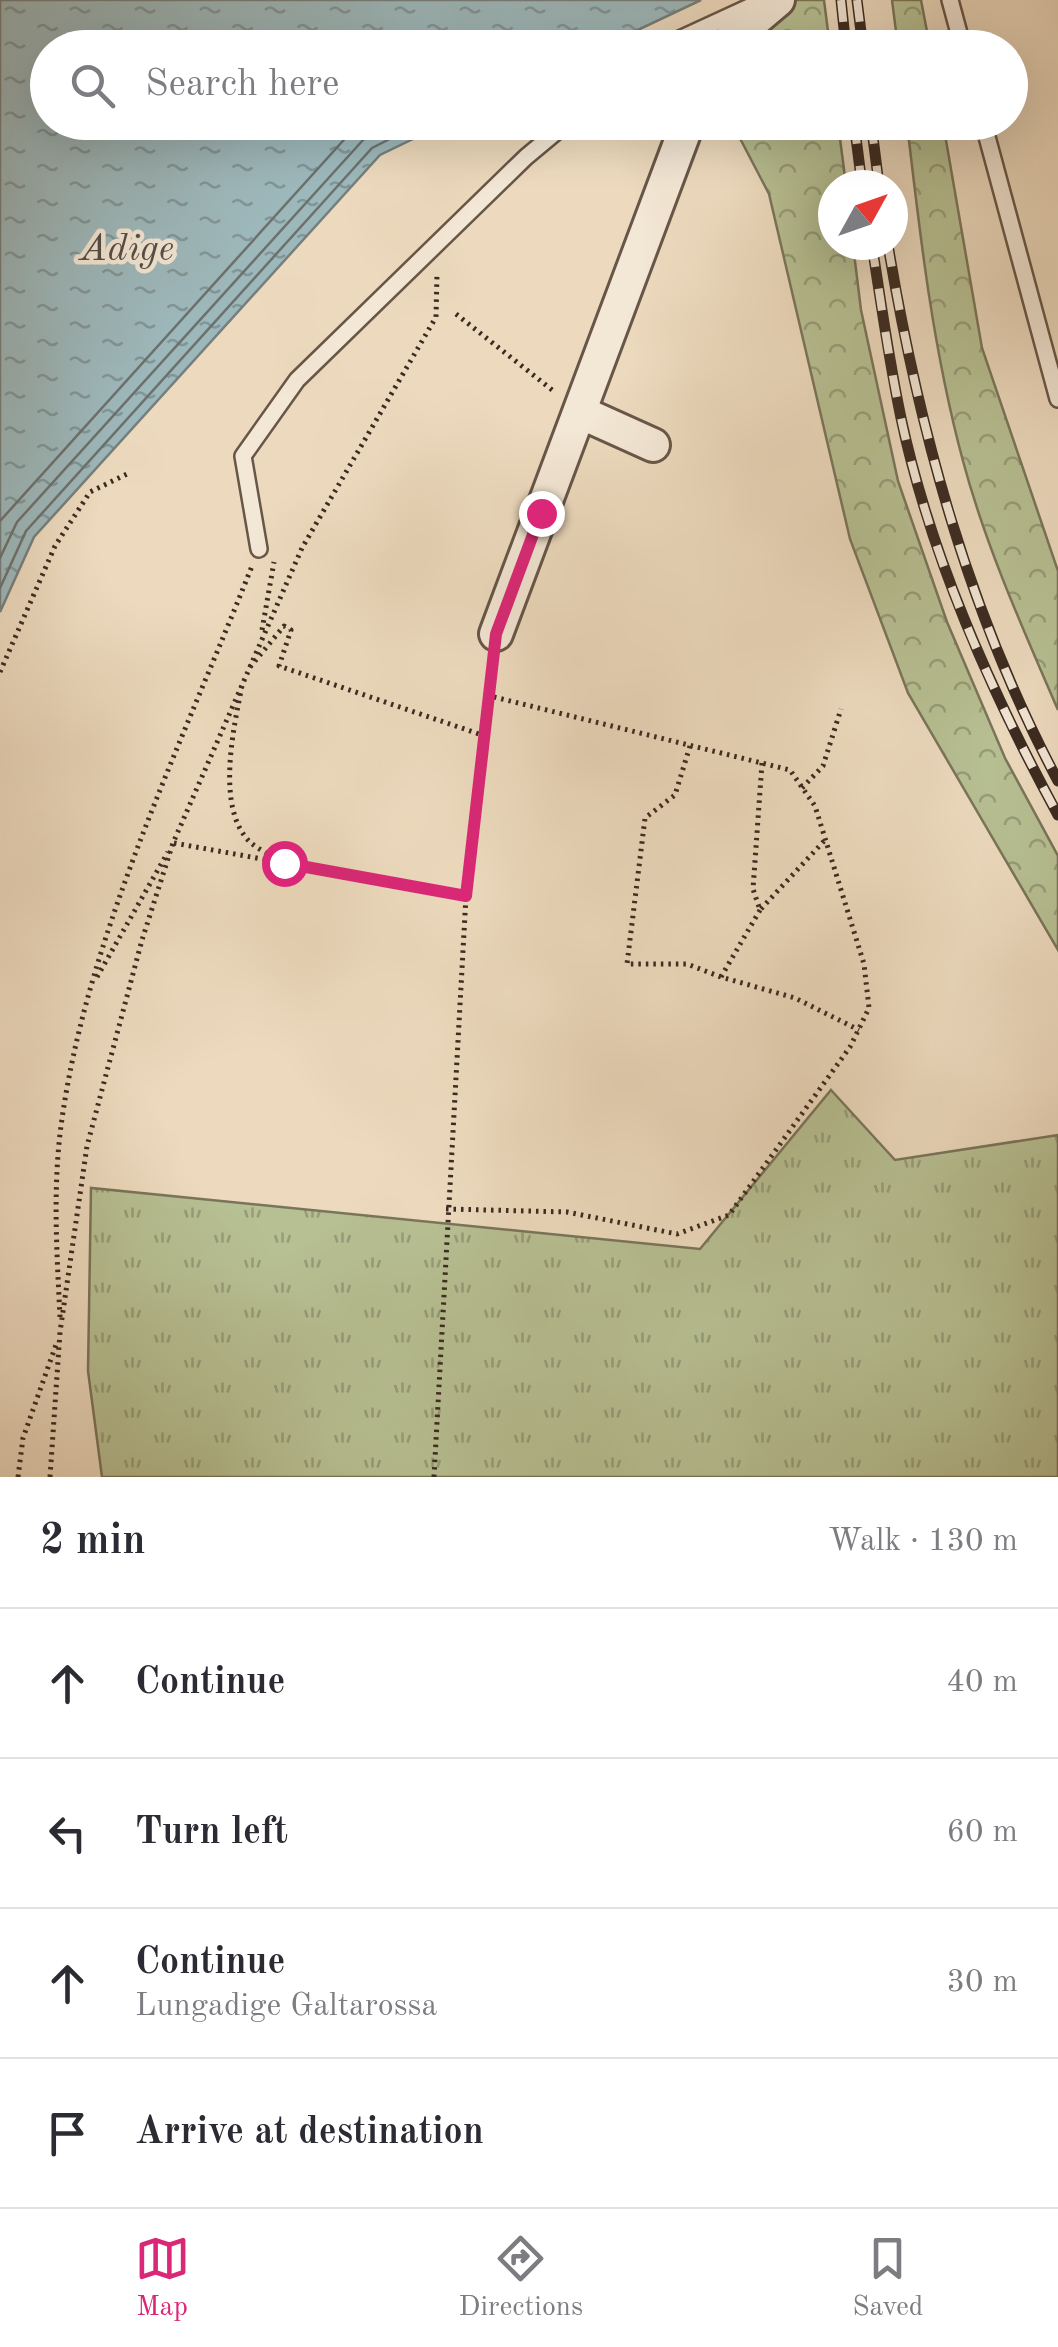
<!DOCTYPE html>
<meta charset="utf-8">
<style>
body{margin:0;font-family:"Old Standard TT",serif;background:#f2f2f3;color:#2b2b33}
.compass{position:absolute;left:818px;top:170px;width:90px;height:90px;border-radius:50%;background:#fff;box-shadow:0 10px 40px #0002;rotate:50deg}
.stop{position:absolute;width:30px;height:30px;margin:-22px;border:8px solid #db2777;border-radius:50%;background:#fff}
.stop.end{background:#db2777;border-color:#fff;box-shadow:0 2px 10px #0008}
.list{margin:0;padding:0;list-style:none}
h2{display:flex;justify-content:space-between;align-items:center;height:130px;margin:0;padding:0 40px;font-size:42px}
h2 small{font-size:32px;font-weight:400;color:#7c7c81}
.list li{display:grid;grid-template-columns:65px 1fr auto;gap:30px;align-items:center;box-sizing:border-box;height:150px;padding:0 40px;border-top:2px solid #e1e1e2}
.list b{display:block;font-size:38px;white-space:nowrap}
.list p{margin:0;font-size:32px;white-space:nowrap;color:#7c7c81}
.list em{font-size:32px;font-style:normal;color:#7c7c81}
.icon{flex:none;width:55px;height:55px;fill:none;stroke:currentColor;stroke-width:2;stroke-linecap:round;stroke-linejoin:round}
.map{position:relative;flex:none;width:1058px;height:1477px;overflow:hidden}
.search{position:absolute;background:#fff;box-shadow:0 10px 40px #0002;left:30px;right:30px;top:30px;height:110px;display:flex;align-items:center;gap:25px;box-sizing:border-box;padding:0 35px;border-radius:55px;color:#7c7c81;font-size:38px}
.sheet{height:730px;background:#fff}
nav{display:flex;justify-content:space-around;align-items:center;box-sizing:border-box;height:140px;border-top:2px solid #e1e1e2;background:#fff;font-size:28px;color:#7c7c81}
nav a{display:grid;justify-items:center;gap:5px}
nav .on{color:#db2777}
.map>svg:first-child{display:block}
.grass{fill:url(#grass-tufts);stroke:#7a755a;stroke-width:2.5}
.forest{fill:url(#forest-crowns);stroke:#7a755a;stroke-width:2.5}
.water{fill:url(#water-ripples);stroke:#767f7d;stroke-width:2.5}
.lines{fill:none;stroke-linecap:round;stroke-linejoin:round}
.shore{stroke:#6c716e;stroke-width:2.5}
.lane-casing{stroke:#685648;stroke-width:20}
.street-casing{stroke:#685648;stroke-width:38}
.path{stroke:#3c2a21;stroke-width:5;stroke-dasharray:2.5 5;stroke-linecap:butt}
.lane{stroke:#f3e7d5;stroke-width:15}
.street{stroke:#f3e7d5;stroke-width:32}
.rail-casing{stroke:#3c2a21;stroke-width:11}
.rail{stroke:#f3e7d5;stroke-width:8;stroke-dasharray:22;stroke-linecap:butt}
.route{stroke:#db2777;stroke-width:12}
.labels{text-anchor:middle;stroke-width:9;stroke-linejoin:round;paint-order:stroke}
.water-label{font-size:38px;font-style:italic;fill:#544e48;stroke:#f3e7d5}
</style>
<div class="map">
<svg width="1058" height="1477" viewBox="0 0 1058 1477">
<defs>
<pattern id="grass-tufts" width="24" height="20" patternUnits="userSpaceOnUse" patternTransform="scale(2.5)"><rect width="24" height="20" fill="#b7c093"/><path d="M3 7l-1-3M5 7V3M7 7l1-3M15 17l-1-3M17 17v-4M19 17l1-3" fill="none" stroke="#969c78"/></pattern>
<pattern id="forest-crowns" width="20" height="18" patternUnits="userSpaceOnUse" patternTransform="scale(2.5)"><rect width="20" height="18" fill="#b7c093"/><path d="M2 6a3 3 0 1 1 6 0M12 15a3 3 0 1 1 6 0" fill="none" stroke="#969c78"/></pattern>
<pattern id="water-ripples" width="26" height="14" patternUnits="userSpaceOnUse" patternTransform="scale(2.5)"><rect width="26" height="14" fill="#9db8bb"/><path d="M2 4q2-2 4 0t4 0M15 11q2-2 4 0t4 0" fill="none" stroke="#819698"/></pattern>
</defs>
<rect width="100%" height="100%" fill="#eddabe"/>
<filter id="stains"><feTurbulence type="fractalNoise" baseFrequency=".002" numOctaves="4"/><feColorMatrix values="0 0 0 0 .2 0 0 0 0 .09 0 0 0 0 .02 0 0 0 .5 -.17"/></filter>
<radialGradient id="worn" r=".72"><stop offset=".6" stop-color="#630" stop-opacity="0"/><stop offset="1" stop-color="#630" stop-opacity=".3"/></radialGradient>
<path class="grass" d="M831,1090l64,70 163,-25v342h-956l-14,-106 3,-183 609,61z"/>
<g class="forest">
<path d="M784,0h40l6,47 -83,1z"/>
<path d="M892,0h29l9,47h-32z"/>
<path d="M732,123h106l8,62h-13v60h20l8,65 37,171 49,141 58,136 53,98v94l-150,-257 -58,-154 -81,-345z"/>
<path d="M907,123h36l39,225 76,223v139c-35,-81 -72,-163 -95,-249 -30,-111 -43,-225 -56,-338z"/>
</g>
<path class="water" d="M0,0h701l-99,47 -554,1v74l398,1 -66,32 -346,382 -34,75z"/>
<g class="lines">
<g class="shore">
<path d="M0,521l360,-399"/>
<path d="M0,558l17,-36 346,-382 31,-18"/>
<path d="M0,588l26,-57 346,-383 51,-26"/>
</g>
<defs>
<g id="lane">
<path d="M950,0l13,48"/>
<path d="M660,48l100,-46"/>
<path d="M983,122l75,277"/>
<path d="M259,549l-16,-93 54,-76 229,-223 42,-35"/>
</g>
<g id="street">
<path d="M721,48l57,-48"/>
<path d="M582,413l71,32"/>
<path d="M496,634l192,-512"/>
</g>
</defs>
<use href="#lane" class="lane-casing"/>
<use href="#street" class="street-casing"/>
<g class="path">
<path d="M456,314l100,79"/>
<path d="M262,630l12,-68"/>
<path d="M250,667l34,-41 7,4 -12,36 206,70"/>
<path d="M0,672l55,-126 35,-54 37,-18"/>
<path d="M242,686c-8,40 -27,122 8,156 9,8 23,14 34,21"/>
<path d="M690,746l-15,49 -30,23 -18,146h60l34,13"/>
<path d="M762,763l-9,126 7,21 65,-70"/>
<path d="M802,788l21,-22 18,-57"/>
<path d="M174,843l292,53"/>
<path d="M760,910l-39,67 74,21 64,32"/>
<path d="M97,977l71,-125"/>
<path d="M446,1209l121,3 110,22 52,-19 121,-168 19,-39 -5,-44 -49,-158 -25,-36 -300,-74"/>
<path d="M60,1317c-3,-61 -7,-122 0,-183 23,-190 122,-390 192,-568"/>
<path d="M18,1477l5,-39 34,-96"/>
<path d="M50,1477l10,-145 27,-186 55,-206 31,-97 129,-295 134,-231 1,-44"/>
<path d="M434,1477l32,-581 27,-233"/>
</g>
<use href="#lane" class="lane"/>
<use href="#street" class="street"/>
<defs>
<g id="rail">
<path d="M841,0l5,48"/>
<path d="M857,0l6,48"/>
<path d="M854,122l8,63"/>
<path d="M871,122l8,63"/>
<path d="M872,245c9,58 17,116 29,173 29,137 90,274 157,397"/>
<path d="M888,245c31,186 81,369 170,536"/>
</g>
</defs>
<use href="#rail" class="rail-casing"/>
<use href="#rail" class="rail"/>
</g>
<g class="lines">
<path class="route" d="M284,863l182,33 30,-262 45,-121"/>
</g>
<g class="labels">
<g class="water-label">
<text x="127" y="260">Adige</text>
</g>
</g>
<rect width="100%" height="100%" filter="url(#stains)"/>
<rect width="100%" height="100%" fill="url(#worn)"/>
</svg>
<svg class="compass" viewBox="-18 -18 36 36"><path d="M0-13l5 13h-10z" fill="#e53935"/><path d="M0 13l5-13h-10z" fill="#7c7c81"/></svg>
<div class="stop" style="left:284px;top:863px"></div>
<div class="stop end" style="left:541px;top:513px"></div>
<div class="search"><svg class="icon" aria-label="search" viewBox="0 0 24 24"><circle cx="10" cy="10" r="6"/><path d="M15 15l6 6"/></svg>Search here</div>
</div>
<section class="sheet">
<h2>2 min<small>Walk · 130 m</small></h2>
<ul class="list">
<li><svg class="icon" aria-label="ahead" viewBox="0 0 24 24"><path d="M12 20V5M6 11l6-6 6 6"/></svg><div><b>Continue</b></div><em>40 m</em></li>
<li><svg class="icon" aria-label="left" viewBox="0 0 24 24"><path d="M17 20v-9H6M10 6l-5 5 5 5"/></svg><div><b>Turn left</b></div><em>60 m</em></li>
<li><svg class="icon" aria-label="ahead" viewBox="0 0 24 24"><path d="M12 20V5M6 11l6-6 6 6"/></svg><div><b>Continue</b><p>Lungadige Galtarossa</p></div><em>30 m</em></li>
<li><svg class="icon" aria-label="arrive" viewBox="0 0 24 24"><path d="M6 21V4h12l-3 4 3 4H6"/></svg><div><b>Arrive at destination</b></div></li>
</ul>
</section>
<nav>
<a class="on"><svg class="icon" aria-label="map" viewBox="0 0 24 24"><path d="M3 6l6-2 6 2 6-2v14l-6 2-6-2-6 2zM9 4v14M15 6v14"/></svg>Map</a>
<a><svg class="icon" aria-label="directions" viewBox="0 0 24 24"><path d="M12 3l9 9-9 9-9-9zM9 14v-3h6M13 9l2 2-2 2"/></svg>Directions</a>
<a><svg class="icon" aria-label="saved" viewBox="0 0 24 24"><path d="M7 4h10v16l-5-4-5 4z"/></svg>Saved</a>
</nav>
